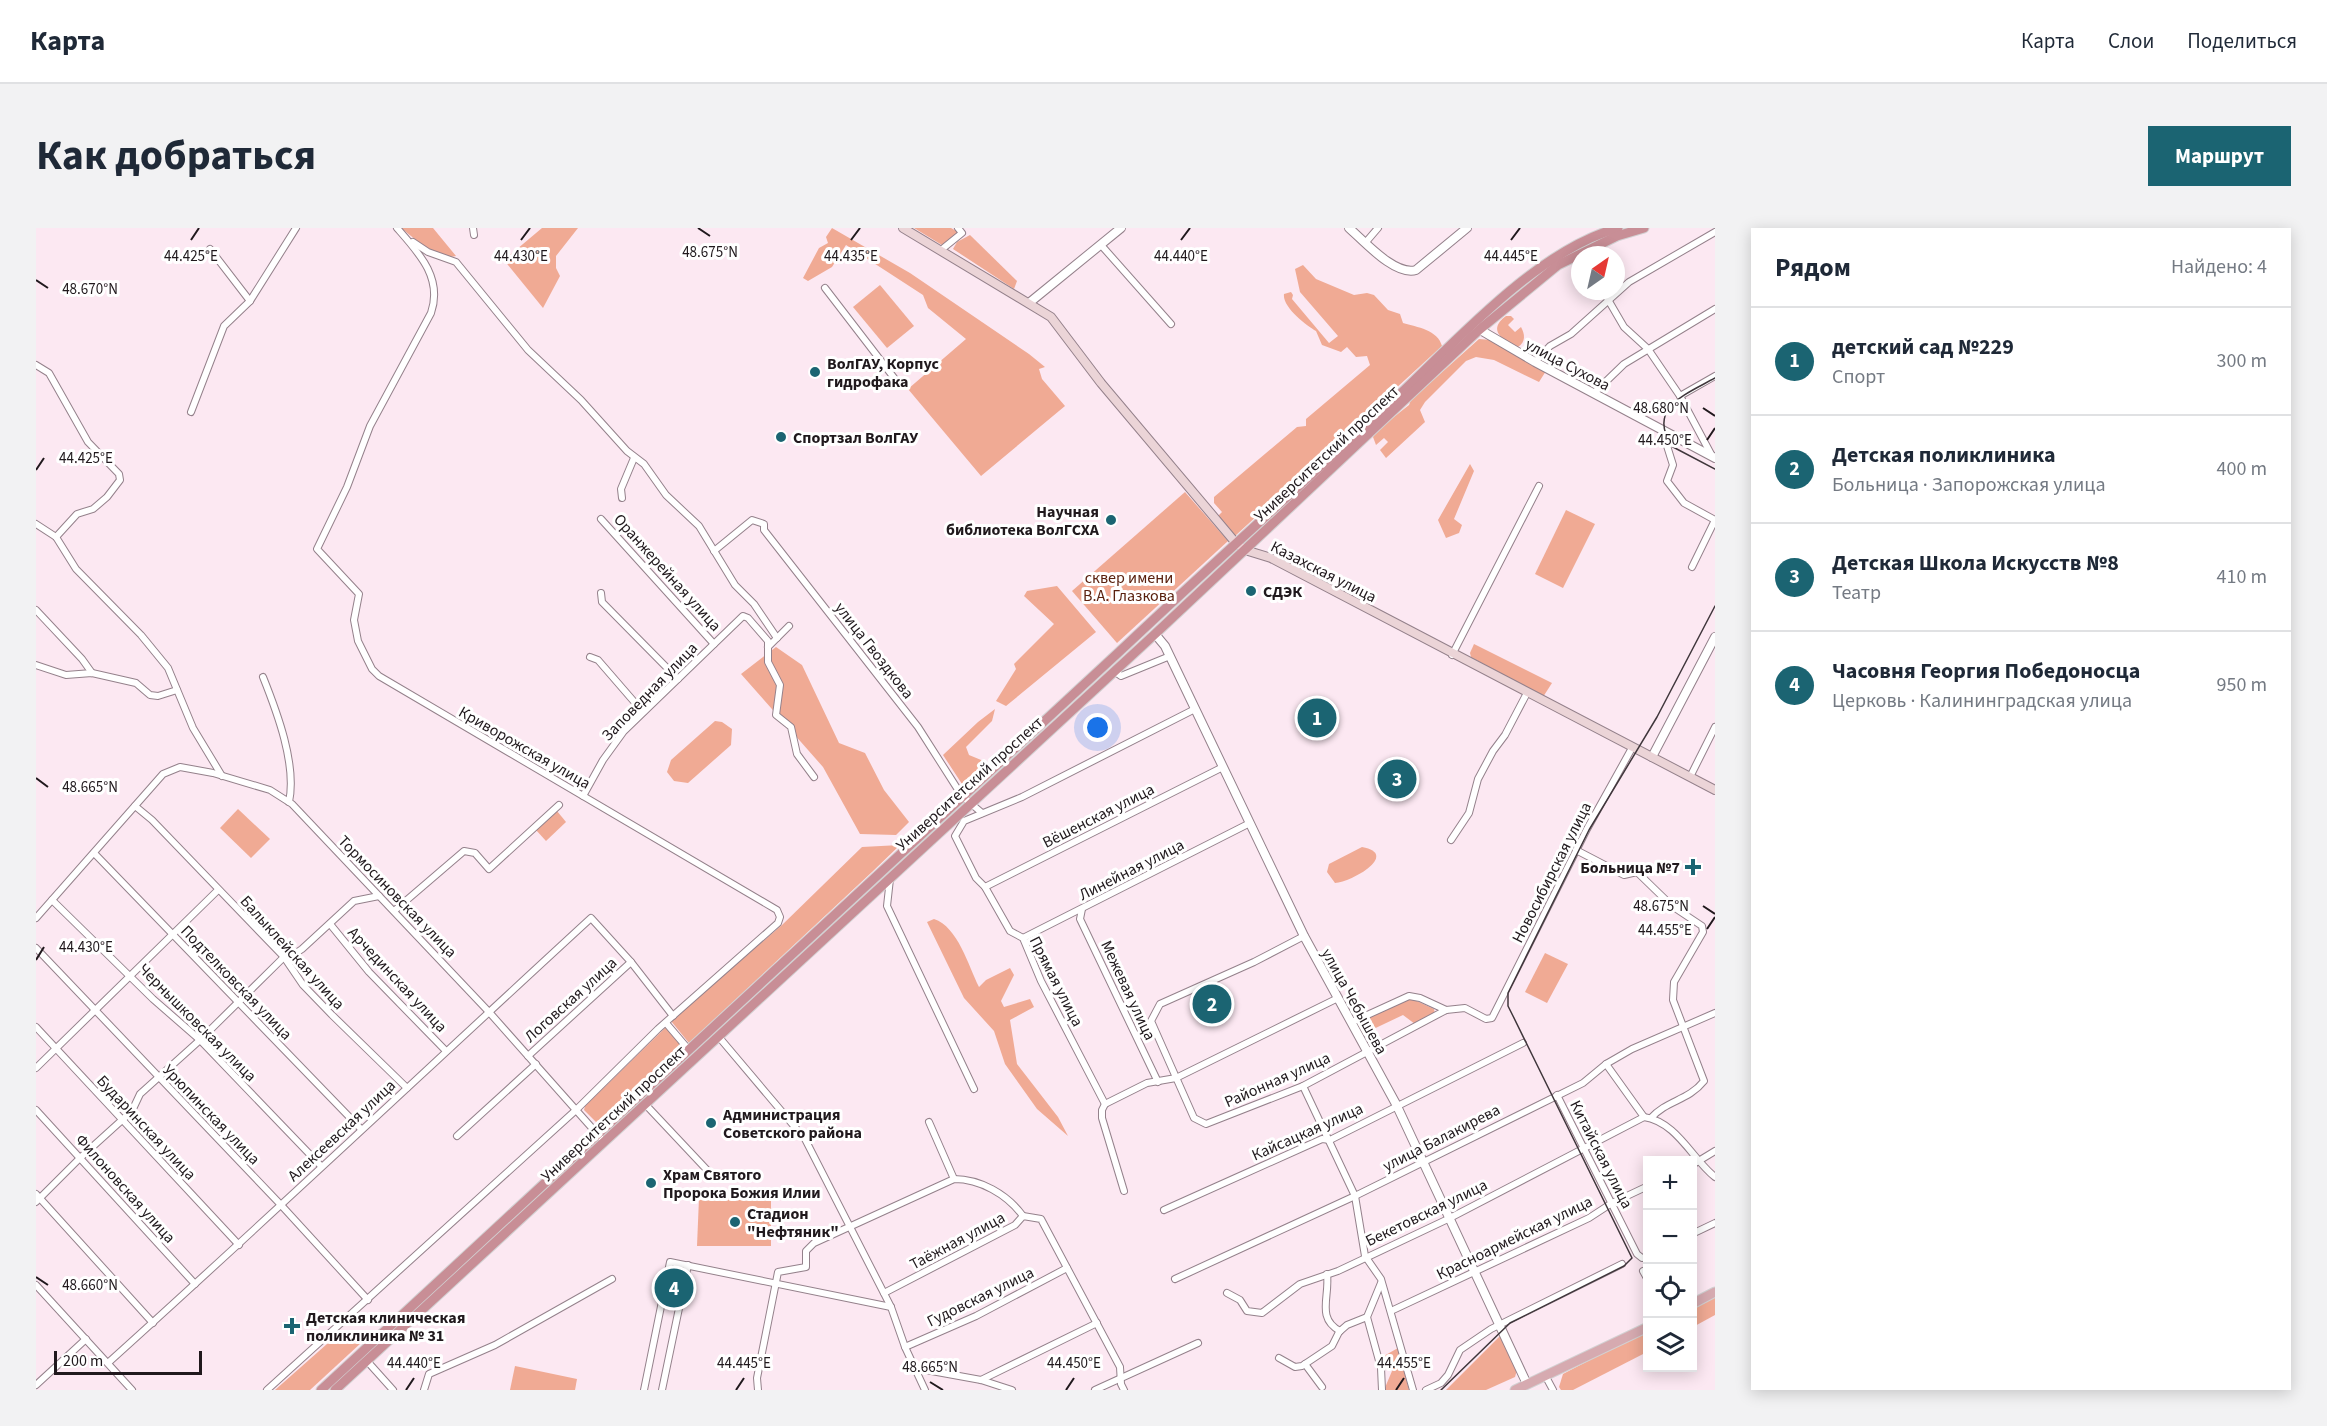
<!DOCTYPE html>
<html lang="ru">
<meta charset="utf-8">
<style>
body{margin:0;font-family:"Source Sans 3",sans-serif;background:#f2f2f3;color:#1f2937}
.controls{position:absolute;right:18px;bottom:18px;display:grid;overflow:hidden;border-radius:0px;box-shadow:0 3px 15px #0003}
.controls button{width:54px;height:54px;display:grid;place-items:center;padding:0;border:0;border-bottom:2px solid #e0e1e3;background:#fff;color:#1f2937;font:30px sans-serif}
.compass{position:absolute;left:1535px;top:18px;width:54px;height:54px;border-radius:50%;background:#fff;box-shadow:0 3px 15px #0003;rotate:34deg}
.scale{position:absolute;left:18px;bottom:15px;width:148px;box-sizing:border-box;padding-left:6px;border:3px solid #20191d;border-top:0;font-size:16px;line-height:21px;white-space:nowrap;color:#20191d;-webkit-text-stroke:4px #fff;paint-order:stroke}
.you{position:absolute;left:1062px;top:500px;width:21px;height:21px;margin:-15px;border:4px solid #fff;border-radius:50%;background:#1a73e8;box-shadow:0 0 0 9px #1a73e833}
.badge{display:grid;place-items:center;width:39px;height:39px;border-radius:50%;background:#1b6472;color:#fff;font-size:20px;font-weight:700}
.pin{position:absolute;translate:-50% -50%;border:3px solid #fff;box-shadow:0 2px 6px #0006}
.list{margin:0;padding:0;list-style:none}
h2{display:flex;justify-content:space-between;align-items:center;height:78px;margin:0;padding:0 24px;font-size:26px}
h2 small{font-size:20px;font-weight:400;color:#747a83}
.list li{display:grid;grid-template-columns:39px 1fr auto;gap:18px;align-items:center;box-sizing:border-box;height:108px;padding:0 24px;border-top:2px solid #e0e1e3}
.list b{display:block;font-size:22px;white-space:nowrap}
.list p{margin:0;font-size:20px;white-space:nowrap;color:#747a83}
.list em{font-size:20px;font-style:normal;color:#747a83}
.icon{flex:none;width:33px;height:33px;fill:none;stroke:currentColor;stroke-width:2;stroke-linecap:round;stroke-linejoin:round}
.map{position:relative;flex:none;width:1679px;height:1162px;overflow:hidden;border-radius:0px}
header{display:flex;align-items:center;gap:36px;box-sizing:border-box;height:84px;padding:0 30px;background:#fff;border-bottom:2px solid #e0e1e3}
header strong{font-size:28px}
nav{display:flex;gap:33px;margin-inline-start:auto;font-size:21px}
.intro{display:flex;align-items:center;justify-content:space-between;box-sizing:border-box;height:144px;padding:0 36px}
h1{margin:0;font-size:42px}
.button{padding:15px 27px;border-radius:0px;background:#1b6472;color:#fff;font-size:21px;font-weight:700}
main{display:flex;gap:36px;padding:0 36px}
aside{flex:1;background:#fff;border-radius:0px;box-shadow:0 3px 15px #0003}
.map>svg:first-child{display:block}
.green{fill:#f0aa94}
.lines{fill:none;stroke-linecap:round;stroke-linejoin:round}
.minor-casing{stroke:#94818b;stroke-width:8}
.tertiary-casing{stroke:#94818b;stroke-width:10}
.secondary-casing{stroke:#94818b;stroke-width:10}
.primary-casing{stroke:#d2d1d2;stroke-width:11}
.trunk-casing{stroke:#d2d1d2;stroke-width:11}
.minor{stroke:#fff;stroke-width:6}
.tertiary{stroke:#fff;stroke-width:8}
.secondary{stroke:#ebd4d7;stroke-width:8}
.primary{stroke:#d6aab0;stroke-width:9}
.trunk{stroke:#c88e96;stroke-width:9}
.tram{stroke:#3f363b;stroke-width:1.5}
.ticks{fill:none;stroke:#20191d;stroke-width:2}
.poi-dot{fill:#1b6472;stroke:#fff;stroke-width:2}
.labels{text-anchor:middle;stroke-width:6;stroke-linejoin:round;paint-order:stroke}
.poi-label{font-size:16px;font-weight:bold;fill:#20191d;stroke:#fff;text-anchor:start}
.street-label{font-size:16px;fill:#20191d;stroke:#fff}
.park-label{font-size:16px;fill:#5a210f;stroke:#fff}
.ticks-label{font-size:15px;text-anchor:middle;fill:#20191d;stroke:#fff;stroke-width:6;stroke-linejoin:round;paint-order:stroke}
</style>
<header>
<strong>Карта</strong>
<nav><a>Карта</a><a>Слои</a><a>Поделиться</a></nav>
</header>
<div class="intro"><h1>Как добраться</h1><a class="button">Маршрут</a></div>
<main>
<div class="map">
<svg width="1679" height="1162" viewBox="0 0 1679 1162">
<rect width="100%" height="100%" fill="#fce8f2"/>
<g class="green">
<path d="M365,0h32l23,28c-18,5 -42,-18 -55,-28z"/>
<path d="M506,0h36l-22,28v12l4,8 -17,32 -39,-48z"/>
<path d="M796,0l78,45 119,81 16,13 -6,2 3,10 23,27 -84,70 -73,-87 58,-50 -38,-31 -5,-13 -77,-50 -14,22 -24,14 -5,-3 16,-30 9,-5 -2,-6z"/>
<path d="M878,0h37l7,4 -16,13z"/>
<path d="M934,7l47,46 -3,8 -61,-40 4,-7z"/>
<path d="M1267,37l13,14 38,16 13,-2 7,2 14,15 12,4 3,9c14,4 35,7 39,23l-207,190 -17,-20 4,-4 -8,-9v-6l83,-70 9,-1v-7l64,-54 -3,-9 -11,1 -9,-10 -6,5 -19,-7 -6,-14c-9,-5 -34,-24 -32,-37l7,-2 2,3 -1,4 37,44 9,-7 -38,-44 -5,-23z"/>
<path d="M844,57l34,41 -27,22 -34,-41z"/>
<path d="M1470,88h5l3,3 -6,6 7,7 6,-5c4,7 5,15 -3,20 -16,-7 -31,-17 -12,-31z"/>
<path d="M1443,111l12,1 55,31 -7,11 -45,-22 -18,-3 -10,4 -41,41 -5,8 5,12 -39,36 -6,-8 8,-8 -4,-4 -8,7 -3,-8 2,-5 34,-27 2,-5z"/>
<path d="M1434,236l4,7 -20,48 8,6 -3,8 -13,5 -8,-18z"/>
<path d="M1149,264l43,49 -111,102 -45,-52z"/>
<path d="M1530,282l29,14 -32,64 -28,-14z"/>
<path d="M1021,358l39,46 -90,74 -10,-5 20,-32 -2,-5 40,-40 -30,-28 3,-5z"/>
<path d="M1438,416l78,39 -9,14 -72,-40 -1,-4z"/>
<path d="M740,419l26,18 37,78 26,10 19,37 25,32 -13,13 -36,-1 -37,-67 -82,-93z"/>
<path d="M959,481l-3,12 -26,26 3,8 17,7 -24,22 -19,-29 35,-33z"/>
<path d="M679,493l7,1 10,7 -1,16 -43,38 -14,-2 -7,-9 4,-12z"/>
<path d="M202,581l32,30 -19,19 -31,-30z"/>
<path d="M521,583l9,11 -20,19 -10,-11z"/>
<path d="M864,617l-28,27 -183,171 -18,-22 111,-96 80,-78z"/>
<path d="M1326,619c38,7 -10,35 -27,36l-8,-11 2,-8z"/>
<path d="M898,691c24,8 34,46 45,68l7,-7 24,-12 4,7 -13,26 3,6 26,-8 4,8 -24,13 7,44 41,53 10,19 -31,-27 -32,-45 -11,-33 -30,-33 -37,-76z"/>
<path d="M1509,725l23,11 -21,39 -22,-11z"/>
<path d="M1372,769l26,12 1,5 -20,10 -12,-9 -40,19 -11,-12z"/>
<path d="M630,799l18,21 -83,75 -5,-1 -12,-12 1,-4z"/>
<path d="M663,970h72v48h-74z"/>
<path d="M1679,1067v20l-22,12v-21z"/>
<path d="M1611,1102v22l-74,38h-12l-2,-3 4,-13z"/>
<path d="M338,1103l-64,59h-35l61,-54z"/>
<path d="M1465,1107l16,35 -2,7 -29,13h-40z"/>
<path d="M1362,1120l11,42h-25l8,-19 -7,-5 -3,-9z"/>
<path d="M479,1138l62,13 -2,11h-65z"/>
</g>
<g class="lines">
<defs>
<g id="minor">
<path d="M437,0l1,7"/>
<path d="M377,14l15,10 28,10 72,88 53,50 46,51 17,13 22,31 33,31 36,59 19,19 23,34"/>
<path d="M1330,14l12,-14"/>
<path d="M1065,17l70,79"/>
<path d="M174,21l40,52"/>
<path d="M905,22l21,-17 -4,-5"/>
<path d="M789,60l73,95"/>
<path d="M1567,63l21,36 24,22 32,47 32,60"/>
<path d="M1499,134l15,-16 21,-12 58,-52 86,-50"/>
<path d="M0,137l13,8 39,69 31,32 1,6 -13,17 -14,12 -16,5 -21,23"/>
<path d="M1558,165l30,-29 91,-55"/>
<path d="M1644,168l35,-20"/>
<path d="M155,184l33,-86 26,-25 46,-73"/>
<path d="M1626,202l11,35 -6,16 17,22 31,17 -23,47"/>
<path d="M586,270l-1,-9 13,-31"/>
<path d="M565,291l113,125"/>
<path d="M0,296l20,13 20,32 65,66 27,33 25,60 29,48"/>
<path d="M678,323l38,-31 12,4v6l154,197 44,69 20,17"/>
<path d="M565,365l1,9 76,77"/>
<path d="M0,382l46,49 10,14"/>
<path d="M732,419l21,-21"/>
<path d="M1416,427l87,-169"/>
<path d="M554,429l8,3 45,52"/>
<path d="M0,437l30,10 26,-2 44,10 14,12 8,1 19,-6"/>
<path d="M1078,443l7,5 49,-20"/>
<path d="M227,449c14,35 34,88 26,125"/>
<path d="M1654,549l25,-50"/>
<path d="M547,568l20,-36 21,-29 119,-115 5,2 20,23v21l12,23 -4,30 15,12 6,27 17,23"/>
<path d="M99,578l17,14 132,137 19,28 29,30 75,73"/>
<path d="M1415,612l18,-27 9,-34 15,-28 12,-16 22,-42"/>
<path d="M1540,622l48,25 13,-3 35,34 30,20 1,6 -29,50 -1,18 31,81c-16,20 -37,19 -53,37"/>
<path d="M58,625l267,276"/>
<path d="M854,651l-3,27 87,183"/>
<path d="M949,659l238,-120"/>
<path d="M16,672l101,99 47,41 121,126"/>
<path d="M1046,681l-2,10 78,163"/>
<path d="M358,683l70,-60 11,2 14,16 70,-64"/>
<path d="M0,690l127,-144 17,-7 33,6 57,17 22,14 197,208 111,125"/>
<path d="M294,696l39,48 77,79"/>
<path d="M1268,708l-50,26 -94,42 -9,17 43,97 12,6 97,-38 143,-76 19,-2 21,11 6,-1 95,-189 45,-81"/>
<path d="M987,710l227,-115"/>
<path d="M0,720l245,257 87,95"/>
<path d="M1316,794l57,-26 11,2 26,12"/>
<path d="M630,795l23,27"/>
<path d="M0,799l203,218"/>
<path d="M682,808l87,103 86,168 14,40 20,43"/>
<path d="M492,828l103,-94"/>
<path d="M1570,836l38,53c33,5 48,42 71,60"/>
<path d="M0,840l182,-178"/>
<path d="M1267,858l52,110 10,60 16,23 32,111"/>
<path d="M1521,867l80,159 5,4 6,-2"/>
<path d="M609,876l63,67"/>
<path d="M1069,876l-64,-123 -18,-43 -13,-7 -25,-44 -9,-9 -21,-42 9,-15 58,-24 173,-88"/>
<path d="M1069,876l42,-21 29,-5 160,-79"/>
<path d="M1069,876l-3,6v8l22,73"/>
<path d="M0,882l159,174"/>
<path d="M893,894l25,57"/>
<path d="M421,908l79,-72"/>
<path d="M1656,937l23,-14"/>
<path d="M0,966l117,129"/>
<path d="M0,974l44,-44 52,-47 8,-17 60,-54 84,-83 9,-2 9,-6 52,-48 25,-5"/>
<path d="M1128,982l158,-71 8,1 193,-97"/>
<path d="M1656,1006l23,-11"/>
<path d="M1607,1043l5,9"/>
<path d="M1291,1046c3,23 -11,44 13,57"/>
<path d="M1139,1051l180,-83 228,-113 23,-19 26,-15 83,-36"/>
<path d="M1345,1055l-14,34 14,51 1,22"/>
<path d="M0,1057l96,105"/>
<path d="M848,1065l131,-68 8,-9 18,3 79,148 1,17 3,6"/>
<path d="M1191,1065l13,7 7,11 15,2 38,-29 38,-13 110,-52 196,-102"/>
<path d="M627,1067l18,4"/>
<path d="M1355,1083l198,-93 23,-15 36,-17"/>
<path d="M869,1119l71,-31 91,-48"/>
<path d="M1243,1130l16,9 7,-1 30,-20 7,-14 8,-7 20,-8"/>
<path d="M331,1133l26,29"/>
<path d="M73,1134c162,-146 321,-296 482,-444l40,44 42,54"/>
<path d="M1269,1136l17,23"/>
<path d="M879,1140l66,12 31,10"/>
<path d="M1510,1149l7,13"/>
<path d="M945,1152l116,-57"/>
<path d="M0,1157l50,-46"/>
<path d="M231,1162l309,-280 82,-81 120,-106 2,-6 -3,-7 -398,-234 -7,-7 -14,-28 -4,-21 5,-26 -42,-45 30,-62 23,-61 61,-113c12,-35 -12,-60 -34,-85"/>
<path d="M388,1162l5,-16 66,-29 117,-66"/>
<path d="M608,1162l26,-128 221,45"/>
<path d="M626,1162l26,-125"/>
<path d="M722,1162l-1,-12 21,-106 28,-5v-16l8,-8 140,-64c26,0 53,15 69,37"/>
<path d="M1059,1162l103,-47"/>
<path d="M1390,1162l15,-7 7,-8 12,-25 31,-21 131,-65"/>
</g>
<g id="tertiary">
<path d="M1313,0c16,14 46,48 67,42l51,-42"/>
<path d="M993,75l92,-75"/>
<path d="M1441,100l58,34 180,96"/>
<path d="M1119,406l10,12 139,290 92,168 131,280"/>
<path d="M1616,529l63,-120"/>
</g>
<path id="secondary" d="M867,0l148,89 50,66 134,159 10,8 26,8 444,232"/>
<g id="primary">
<path d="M1656,1076l23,-12"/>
<path d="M1479,1162l133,-63"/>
</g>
<g id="trunk">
<path d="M285,1162l798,-738c86,-81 173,-160 261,-239 66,-60 151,-161 238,-185"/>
<path d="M299,1162l820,-756 324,-304 79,-65 59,-29 27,-8"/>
</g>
</defs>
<use href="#minor" class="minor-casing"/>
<use href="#tertiary" class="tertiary-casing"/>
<use href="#secondary" class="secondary-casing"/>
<use href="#primary" class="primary-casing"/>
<use href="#trunk" class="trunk-casing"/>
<use href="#minor" class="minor"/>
<use href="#tertiary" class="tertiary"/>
<use href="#secondary" class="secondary"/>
<use href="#primary" class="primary"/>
<use href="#trunk" class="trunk"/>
<g class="tram">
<path d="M1679,150c-28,16 -70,30 -42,69l42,22"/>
<path d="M1405,1162l69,-67 114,-57 8,-8 -119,-242 -5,-10v-13l81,-163 68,-113 58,-111"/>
</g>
</g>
<path class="ticks" d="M662,0l12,8M155,12l8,-12M485,12l9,-12M815,12l9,-12M1145,12l9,-12M1475,12l9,-12M0,52l12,8M1667,180l12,8M1671,212l8,-12M0,242l8,-12M0,550l12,9M1667,678l12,8M1671,701l8,-12M0,732l8,-13M0,1049l12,8M894,1154l13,8M370,1162l8,-12M700,1162l8,-12M1030,1162l8,-12M1360,1162l8,-12"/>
<g class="poi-dot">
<circle cx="779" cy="144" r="6"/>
<circle cx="745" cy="209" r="6"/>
<circle cx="1075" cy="292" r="6"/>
<circle cx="1215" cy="363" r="6"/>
<path d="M1654 630h6v6h6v6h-6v6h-6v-6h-6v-6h6z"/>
<circle cx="675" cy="895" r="6"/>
<circle cx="615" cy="955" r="6"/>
<circle cx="699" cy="994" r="6"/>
<path d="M253 1089h6v6h6v6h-6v6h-6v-6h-6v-6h6z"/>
</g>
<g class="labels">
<g class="poi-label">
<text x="791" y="141">ВолГАУ, Корпус<tspan x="791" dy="18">гидрофака</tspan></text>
<text x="757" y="215">Спортзал ВолГАУ</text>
<text x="1063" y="289" text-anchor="end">Научная<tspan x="1063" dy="18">библиотека ВолГСХА</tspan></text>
<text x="1227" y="369">СДЭК</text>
<text x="1644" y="645" text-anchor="end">Больница №7</text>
<text x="687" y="892">Администрация<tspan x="687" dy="18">Советского района</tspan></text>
<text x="627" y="952">Храм Святого<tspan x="627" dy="18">Пророка Божия Илии</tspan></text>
<text x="711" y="991">Стадион<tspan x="711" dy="18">"Нефтяник"</tspan></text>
<text x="270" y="1095">Детская клиническая<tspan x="270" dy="18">поликлиника № 31</tspan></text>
</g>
<g class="street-label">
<text transform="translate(1532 136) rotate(28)" y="6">улица Сухова</text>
<text transform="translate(1290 225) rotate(-43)" y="6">Университетский проспект</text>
<text transform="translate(1288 343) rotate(27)" y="6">Казахская улица</text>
<text transform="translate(632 344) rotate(48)" y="6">Оранжерейная улица</text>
<text transform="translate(839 422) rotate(52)" y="6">улица Гвоздкова</text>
<text transform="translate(613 463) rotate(-46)" y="6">Заповедная улица</text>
<text transform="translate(489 519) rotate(30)" y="6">Криворожская улица</text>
<text transform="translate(933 555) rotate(-42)" y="6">Университетский проспект</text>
<text transform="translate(1062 587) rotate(-27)" y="6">Вёшенская улица</text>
<text transform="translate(1095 641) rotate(-27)" y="6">Линейная улица</text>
<text transform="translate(1515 644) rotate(-63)" y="6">Новосибирская улица</text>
<text transform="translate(362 668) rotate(46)" y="6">Тормосиновская улица</text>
<text transform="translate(257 724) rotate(48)" y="6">Балыклейская улица</text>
<text transform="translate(362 751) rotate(47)" y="6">Арчединская улица</text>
<text transform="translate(1021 753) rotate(63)" y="6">Прямая улица</text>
<text transform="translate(201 754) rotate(46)" y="6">Подтелковская улица</text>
<text transform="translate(1093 762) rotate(65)" y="6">Межевая улица</text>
<text transform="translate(534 771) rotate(-42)" y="6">Логовская улица</text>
<text transform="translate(1319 773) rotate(61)" y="6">улица Чебышева</text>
<text transform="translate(162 794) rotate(45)" y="6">Чернышковская улица</text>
<text transform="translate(1241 851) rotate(-24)" y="6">Районная улица</text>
<text transform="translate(577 885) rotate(-43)" y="6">Университетский проспект</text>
<text transform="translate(176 886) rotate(46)" y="6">Урюпинская улица</text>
<text transform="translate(111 899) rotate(47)" y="6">Бударинская улица</text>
<text transform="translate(305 902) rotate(-43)" y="6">Алексеевская улица</text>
<text transform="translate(1271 903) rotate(-24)" y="6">Кайсацкая улица</text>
<text transform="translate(1405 909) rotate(-27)" y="6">улица Балакирева</text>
<text transform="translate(1566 926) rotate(63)" y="6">Китайская улица</text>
<text transform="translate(90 960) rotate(48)" y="6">Филоновская улица</text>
<text transform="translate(1390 984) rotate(-26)" y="6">Бекетовская улица</text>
<text transform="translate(1478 1009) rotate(-26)" y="6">Красноармейская улица</text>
<text transform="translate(921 1012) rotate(-28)" y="6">Таёжная улица</text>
<text transform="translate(944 1068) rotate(-26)" y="6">Гудовская улица</text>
</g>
<g class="park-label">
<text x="1093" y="355">сквер имени<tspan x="1093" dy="18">В.А. Глазкова</tspan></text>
</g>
</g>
<g class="ticks-label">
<text x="674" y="29">48.675°N</text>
<text x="155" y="33">44.425°E</text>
<text x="485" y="33">44.430°E</text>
<text x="815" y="33">44.435°E</text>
<text x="1145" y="33">44.440°E</text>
<text x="1475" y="33">44.445°E</text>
<text x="54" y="66">48.670°N</text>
<text x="1625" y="185">48.680°N</text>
<text x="1629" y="217">44.450°E</text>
<text x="50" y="235">44.425°E</text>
<text x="54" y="564">48.665°N</text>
<text x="1625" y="683">48.675°N</text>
<text x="1629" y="707">44.455°E</text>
<text x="50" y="724">44.430°E</text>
<text x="54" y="1062">48.660°N</text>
<text x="378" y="1140">44.440°E</text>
<text x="708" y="1140">44.445°E</text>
<text x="1038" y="1140">44.450°E</text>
<text x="1368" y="1140">44.455°E</text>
<text x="894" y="1144">48.665°N</text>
</g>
</svg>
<div class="controls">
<button>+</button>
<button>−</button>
<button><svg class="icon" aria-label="locate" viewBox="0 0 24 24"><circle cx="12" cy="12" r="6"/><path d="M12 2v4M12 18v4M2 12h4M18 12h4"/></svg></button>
<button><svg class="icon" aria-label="layers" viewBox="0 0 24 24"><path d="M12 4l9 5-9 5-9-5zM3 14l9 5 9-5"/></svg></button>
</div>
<svg class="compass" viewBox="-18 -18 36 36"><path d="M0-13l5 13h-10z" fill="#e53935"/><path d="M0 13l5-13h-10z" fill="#747a83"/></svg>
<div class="scale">200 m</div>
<div class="you"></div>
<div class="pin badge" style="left:1281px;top:490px">1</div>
<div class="pin badge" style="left:1176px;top:776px">2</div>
<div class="pin badge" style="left:1361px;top:551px">3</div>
<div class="pin badge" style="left:638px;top:1060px">4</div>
</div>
<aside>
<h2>Рядом<small>Найдено: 4</small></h2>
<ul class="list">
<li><span class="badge">1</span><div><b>детский сад №229</b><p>Спорт</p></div><em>300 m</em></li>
<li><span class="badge">2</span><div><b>Детская поликлиника</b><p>Больница · Запорожская улица</p></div><em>400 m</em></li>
<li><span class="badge">3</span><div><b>Детская Школа Искусств №8</b><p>Театр</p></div><em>410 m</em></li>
<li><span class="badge">4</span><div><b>Часовня Георгия Победоносца</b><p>Церковь · Калининградская улица</p></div><em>950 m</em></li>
</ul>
</aside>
</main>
